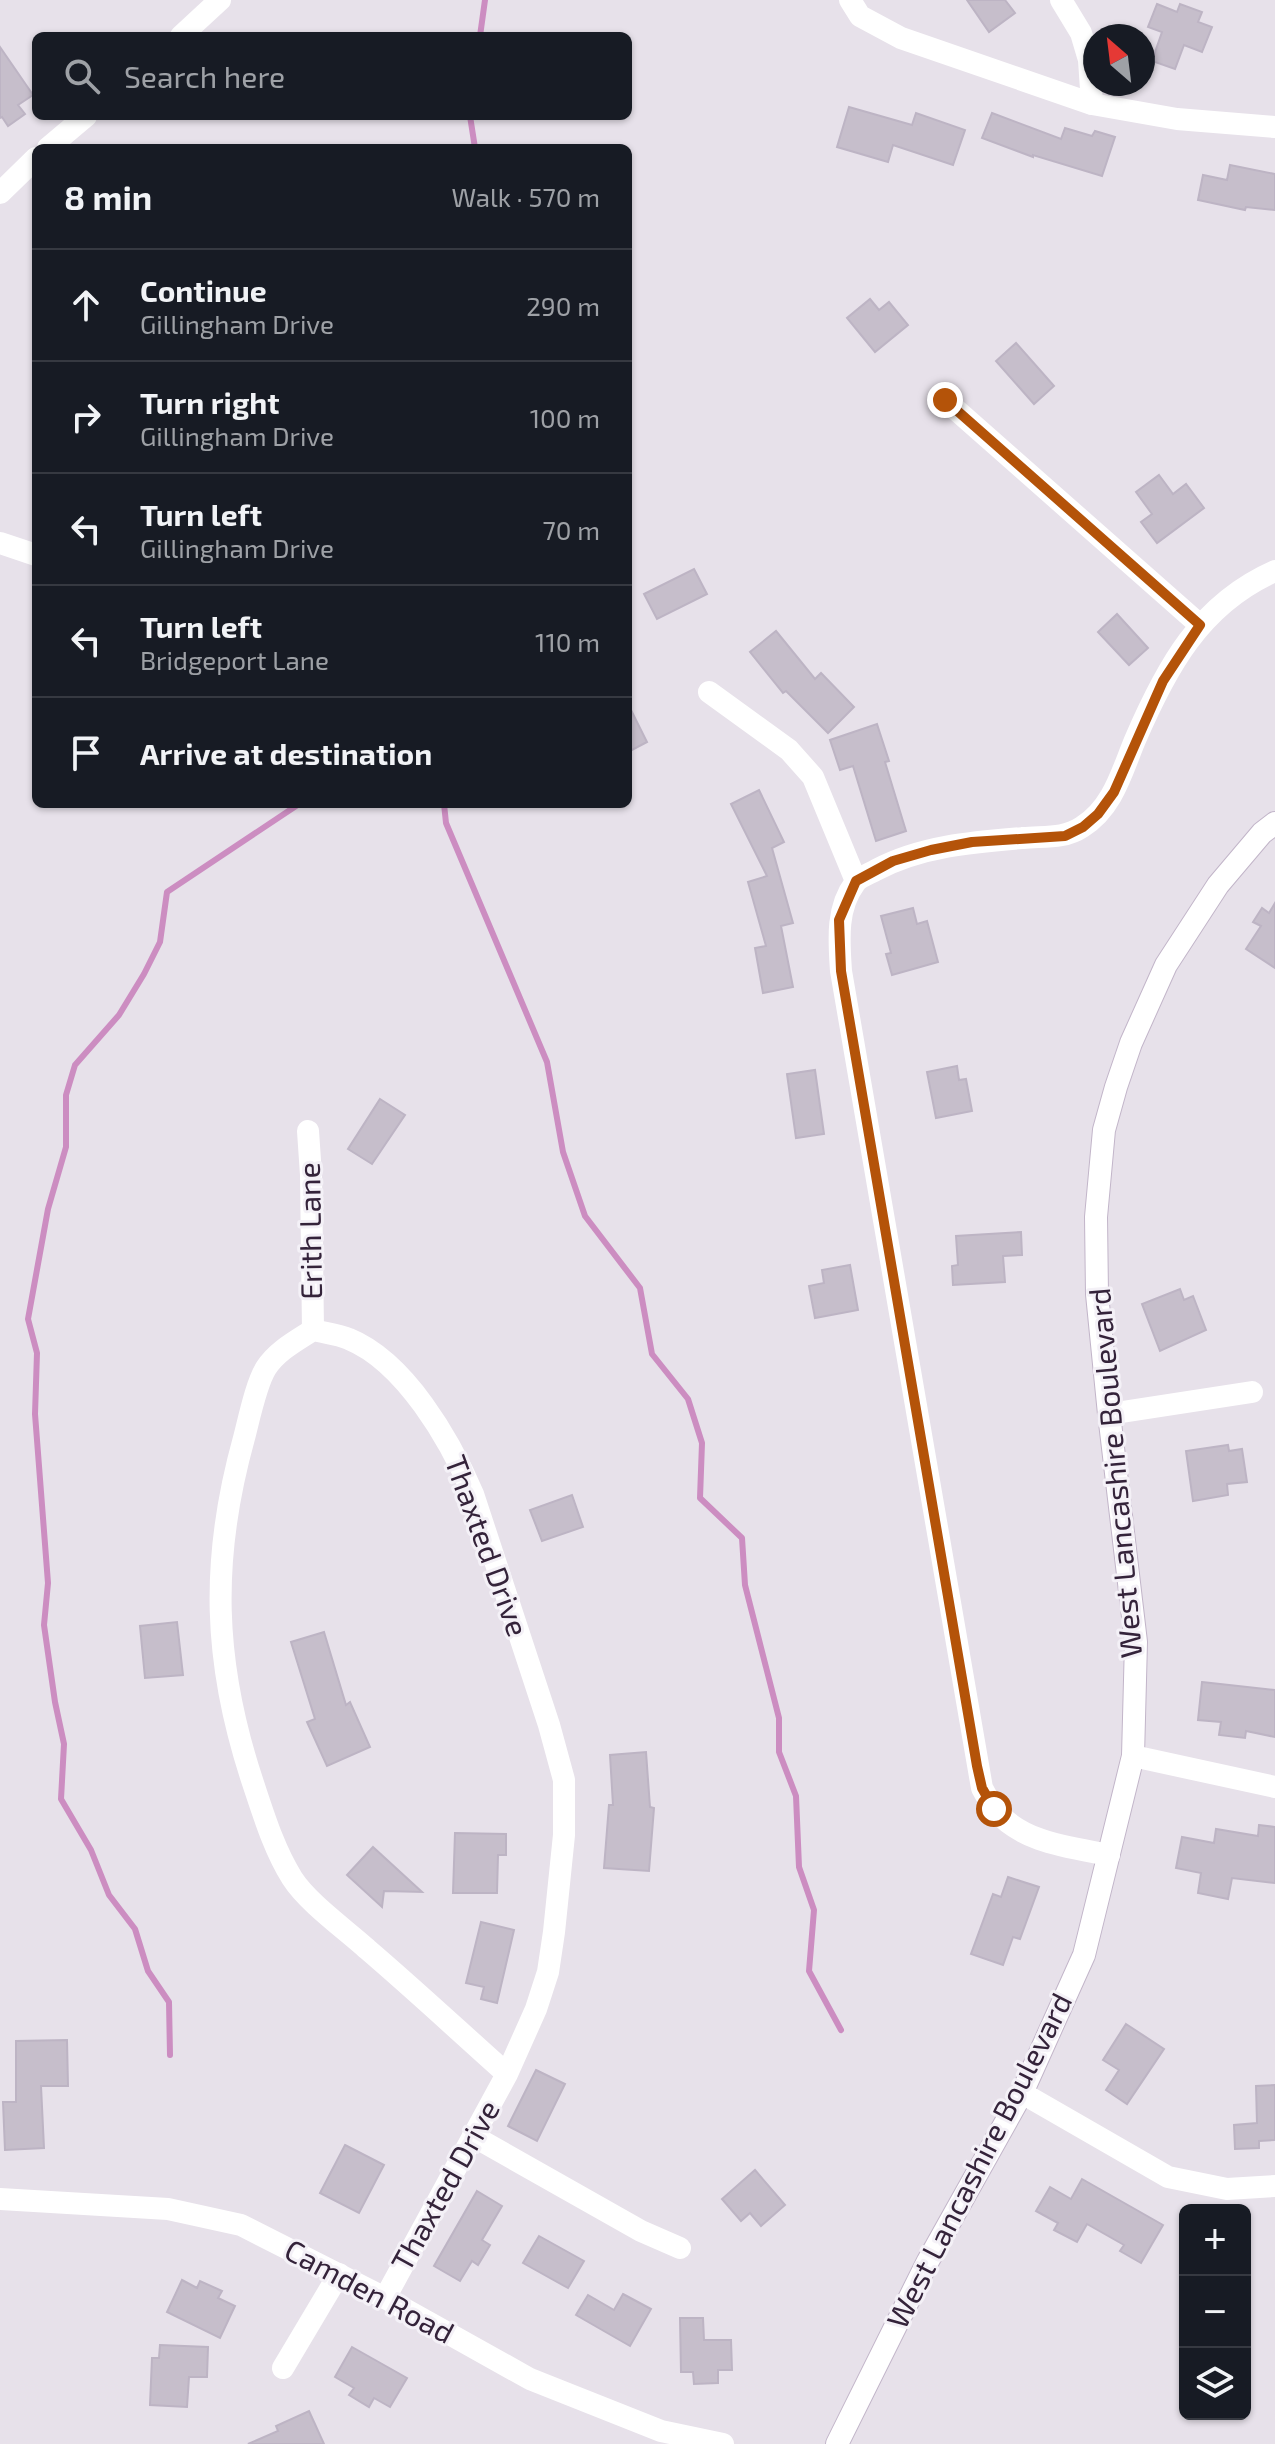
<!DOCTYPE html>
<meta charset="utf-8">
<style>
body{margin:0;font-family:"Exo 2",sans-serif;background:#20242c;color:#f1f3f6}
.controls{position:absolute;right:24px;bottom:24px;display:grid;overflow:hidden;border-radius:12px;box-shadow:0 2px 6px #0004}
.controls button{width:72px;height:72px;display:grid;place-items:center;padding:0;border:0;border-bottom:2px solid #363941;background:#171b24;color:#f1f3f6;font:40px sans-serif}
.compass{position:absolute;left:1083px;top:24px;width:72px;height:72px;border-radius:50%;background:#171b24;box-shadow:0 2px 6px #0004;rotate:332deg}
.stop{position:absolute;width:24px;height:24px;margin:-18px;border:6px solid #b45309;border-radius:50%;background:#fff}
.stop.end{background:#b45309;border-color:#fff;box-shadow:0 2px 8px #0008}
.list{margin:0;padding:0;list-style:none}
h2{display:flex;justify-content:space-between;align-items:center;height:104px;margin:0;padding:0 32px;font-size:34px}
h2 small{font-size:26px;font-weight:400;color:#9ea1a6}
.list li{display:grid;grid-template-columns:52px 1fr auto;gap:24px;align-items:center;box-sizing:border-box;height:112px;padding:0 32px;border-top:2px solid #363941}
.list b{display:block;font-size:30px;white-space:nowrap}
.list p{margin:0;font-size:26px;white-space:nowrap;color:#9ea1a6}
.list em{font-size:26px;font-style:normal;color:#9ea1a6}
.icon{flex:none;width:44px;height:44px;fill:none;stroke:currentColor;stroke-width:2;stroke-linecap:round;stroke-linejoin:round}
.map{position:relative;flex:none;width:1275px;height:2444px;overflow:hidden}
.search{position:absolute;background:#171b24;box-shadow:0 2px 6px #0004;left:32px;top:32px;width:600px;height:88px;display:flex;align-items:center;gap:20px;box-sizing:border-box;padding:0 28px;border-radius:12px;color:#9ea1a6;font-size:30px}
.panel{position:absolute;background:#171b24;box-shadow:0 2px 6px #0004;left:32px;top:144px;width:600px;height:664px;border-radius:12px}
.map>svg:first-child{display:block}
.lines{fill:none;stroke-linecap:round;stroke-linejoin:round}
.stream{stroke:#cc8dc1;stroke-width:6}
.building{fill:#c6becb;stroke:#bdb4c4;stroke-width:2}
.secondary-casing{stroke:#c2b5c9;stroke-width:24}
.minor{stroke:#fff;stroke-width:22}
.tertiary{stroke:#fff;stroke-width:22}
.secondary{stroke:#fff;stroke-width:22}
.route{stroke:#b45309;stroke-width:10}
.labels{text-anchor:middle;stroke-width:6;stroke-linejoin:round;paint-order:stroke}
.street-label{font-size:30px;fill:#34233a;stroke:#f4f1f7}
</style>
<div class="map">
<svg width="1275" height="2444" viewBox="0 0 1275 2444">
<rect width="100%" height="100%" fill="#e7e1ea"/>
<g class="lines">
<g class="stream">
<path d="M480,36l5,-36"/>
<path d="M470,116l5,32"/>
<path d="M444,804l2,19 101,239 16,90 22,64 55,72 12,66 36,45 14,44 -2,55 42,40 3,47 34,133v34l17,44 3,71 15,43 -5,61 32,59"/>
<path d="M170,2055l-1,-53 -21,-31 -13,-42 -26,-34 -18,-45 -30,-51 3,-55 -9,-42 -11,-77 4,-42 -13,-169 2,-61 -9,-34 20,-110 18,-62v-52l9,-30 44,-50 25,-41 16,-32 7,-50 132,-88"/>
</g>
</g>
<g class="building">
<path d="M967,0h38l10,13 -26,19z"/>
<path d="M1157,4l20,8 3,-8 22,8 -4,10 14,5 -10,25 -18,-7 -9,24 -23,-8 10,-29 -14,-5z"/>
<path d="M0,47l33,48 -15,10 7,9 -17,12 -6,-9 -2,1z"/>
<path d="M849,107l63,18 4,-12 49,17 -12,35 -60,-20 -5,17 -51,-15z"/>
<path d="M992,113l69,26 4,-11 27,8 3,-5 20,6 -13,39 -69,-21v2l-51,-19z"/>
<path d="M1230,165l45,9v36l-29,-3 -1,3 -47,-10 5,-25 24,5z"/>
<path d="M870,299l9,11 10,-8 19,23 -33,27 -28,-34z"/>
<path d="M1016,343l38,43 -20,18 -38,-43z"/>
<path d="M1159,475l14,19 13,-10 18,24 -47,35 -16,-21 11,-8 -16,-22z"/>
<path d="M694,569l13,25 -50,25 -13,-25z"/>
<path d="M1117,614l31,34 -19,17 -31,-33z"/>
<path d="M776,631l39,48 6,-6 33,34 -26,26 -42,-42 -3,2 -33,-41z"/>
<path d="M628,704l19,38 -19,10z"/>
<path d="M877,724l12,37 -4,1 21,69 -30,10 -23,-75 -13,4 -10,-30z"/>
<path d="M759,790l25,52 -12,6 21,75 -12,3 12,61 -30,6 -8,-45 11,-2 -18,-64 19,-6 -36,-72z"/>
<path d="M1275,903v65l-29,-19 15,-23 -8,-4 9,-14 7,5z"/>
<path d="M913,908l4,16 10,-3 11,41 -46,13 -6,-21 5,-1 -10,-37z"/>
<path d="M957,1066l2,14 7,-1 6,32 -36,7 -9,-46z"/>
<path d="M815,1070l9,64 -28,4 -9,-64z"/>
<path d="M380,1099l25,16 -33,49 -24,-15z"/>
<path d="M1021,1232l1,23 -19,1 2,26 -52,3 -1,-19 6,-1 -2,-29z"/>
<path d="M850,1265l8,45 -43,8 -6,-32 15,-3 -2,-13z"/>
<path d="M1180,1289l4,11 9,-4 13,34 -46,21 -18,-47z"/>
<path d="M1228,1445l1,6 13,-2 5,33 -20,2 1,11 -35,6 -7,-50z"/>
<path d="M572,1495l11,32 -41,14 -12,-31z"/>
<path d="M177,1622l6,53 -38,3 -5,-52z"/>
<path d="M324,1632l22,73 4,-3 20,45 -43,19 -20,-44 8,-3 -24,-77z"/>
<path d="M1202,1682l73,8v47l-29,-6 -1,7 -26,-3 2,-13 -23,-2z"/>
<path d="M646,1752l4,55 4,1 -5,63 -45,-3 5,-63h4l-3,-50z"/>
<path d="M1259,1825l16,2v56l-43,-5 -4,21 -30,-6 3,-20 -25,-5 6,-31 32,6 2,-14 42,7z"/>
<path d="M455,1833l51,1v21h-8l-1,38h-44z"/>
<path d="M373,1847l49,45 -38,-1 -2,16 -35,-32z"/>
<path d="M1008,1877l31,10 -19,52 -7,-2 -10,28 -32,-11 22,-60 8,3z"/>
<path d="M481,1922l33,8 -17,73 -16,-4 3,-12 -18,-4z"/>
<path d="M1126,2024l38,25 -37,55 -21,-14 13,-20 -16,-10z"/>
<path d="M67,2040l1,46h-27l3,62 -39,2 -2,-48h13v-61z"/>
<path d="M536,2070l29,14 -28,57 -29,-15z"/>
<path d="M1275,2085v55l-16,1v7l-24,1 -1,-24 23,-2 -1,-37z"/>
<path d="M345,2145l39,20 -25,48 -39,-20z"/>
<path d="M755,2170l30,35 -24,21 -11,-13 -9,8 -19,-22z"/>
<path d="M1082,2179l81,46 -22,38 -21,-12 4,-6 -37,-21 -10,18 -23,-12 4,-7 -22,-12 14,-24 21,12z"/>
<path d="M477,2191l25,15 -20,34 8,5 -12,20 -6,-4 -12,20 -26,-15z"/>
<path d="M539,2236l45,25 -16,27 -45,-25z"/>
<path d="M182,2280l15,8 3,-7 22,10 -4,7 17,8 -15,32 -53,-26z"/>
<path d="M623,2294l28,15 -21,37 -54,-31 12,-20 26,15z"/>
<path d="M680,2318h23l1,22h27l1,30h-14v13l-24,1 -1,-12h-12z"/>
<path d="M160,2345l48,2 -1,30h-18l-2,30 -37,-2 2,-47h7z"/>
<path d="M352,2347l55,31 -17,29 -16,-9 -5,9 -20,-12 5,-7 -19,-11z"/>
<path d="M309,2411l15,33h-76l30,-13 -2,-5z"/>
</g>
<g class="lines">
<defs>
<path id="secondary" d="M837,2444l91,-183 94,-168 62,-138 49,-199 3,-114 -27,-228 -12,-120 -1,-77 8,-87 12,-43 15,-44 35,-78 52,-80 44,-52 13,-10"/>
</defs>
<use href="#secondary" class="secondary-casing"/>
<g class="minor">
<path d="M850,0l10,16 41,22 191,66 85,15 98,8"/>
<path d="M1061,0l20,33 8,27 3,44"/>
<path d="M181,36l39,-36"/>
<path d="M48,148l38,-32"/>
<path d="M0,193l36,-35"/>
<path d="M945,400l255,225"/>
<path d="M0,543l36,12"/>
<path d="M709,692l80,58 24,27 43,104"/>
<path d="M308,1131l3,44 2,155"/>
<path d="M1109,1414l143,-22"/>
<path d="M1133,1756l142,31"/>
<path d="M1109,1855c-40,-8 -86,-12 -114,-45 -5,-6 -9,-15 -13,-22l-141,-817c-2,-30 -5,-63 14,-88 4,-6 14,-9 21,-13 45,-24 97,-28 147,-32 21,-2 41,1 59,-11 31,-19 40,-56 53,-87 31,-72 65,-136 140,-169"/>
<path d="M1022,2093l146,84 59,12 48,-3"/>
<path d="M473,2136l168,95 39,17"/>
<path d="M385,2298l122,-224 29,-65 12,-37 6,-40 10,-97v-55l-15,-55 -76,-231c-23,-54 -68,-132 -124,-155 -11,-5 -25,-6 -36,-9 -17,11 -36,21 -47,38 -10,16 -17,51 -22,70 -34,122 -31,225 9,345 11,33 21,66 39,95 16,25 53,51 75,71 48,41 94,84 140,125"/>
<path d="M283,2368l56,-94"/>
</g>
<path class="tertiary" d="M0,2199l168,10 73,16 144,73 145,81 131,52 62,13"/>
<use href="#secondary" class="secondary"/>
</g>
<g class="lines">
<path class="route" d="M945,400l255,225 -37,56 -49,111 -16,22 -15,13 -18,9 -93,6 -41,8 -38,11 -37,20 -17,39 2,51 136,795 5,22 12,21"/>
</g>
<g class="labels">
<g class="street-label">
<text transform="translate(311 1231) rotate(-91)" y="10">Erith Lane</text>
<text transform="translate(1116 1473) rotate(-95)" y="10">West Lancashire Boulevard</text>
<text transform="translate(486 1546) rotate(70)" y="10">Thaxted Drive</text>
<text transform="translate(980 2161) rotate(-63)" y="10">West Lancashire Boulevard</text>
<text transform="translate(446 2186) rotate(-61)" y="10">Thaxted Drive</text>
<text transform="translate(369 2292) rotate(28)" y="10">Camden Road</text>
</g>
</g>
</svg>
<div class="controls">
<button>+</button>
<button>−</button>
<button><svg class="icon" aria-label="layers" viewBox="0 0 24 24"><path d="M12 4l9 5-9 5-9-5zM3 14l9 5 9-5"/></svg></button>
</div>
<svg class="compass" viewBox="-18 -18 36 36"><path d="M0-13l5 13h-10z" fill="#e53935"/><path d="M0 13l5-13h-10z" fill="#9ea1a6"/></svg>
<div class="stop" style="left:994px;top:1809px"></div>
<div class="stop end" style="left:945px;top:400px"></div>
<div class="search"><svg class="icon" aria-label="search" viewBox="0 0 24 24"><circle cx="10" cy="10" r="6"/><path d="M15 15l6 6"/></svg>Search here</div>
<section class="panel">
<h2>8 min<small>Walk · 570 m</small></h2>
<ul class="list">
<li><svg class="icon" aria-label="ahead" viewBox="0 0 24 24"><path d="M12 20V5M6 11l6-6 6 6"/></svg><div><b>Continue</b><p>Gillingham Drive</p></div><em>290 m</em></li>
<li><svg class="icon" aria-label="right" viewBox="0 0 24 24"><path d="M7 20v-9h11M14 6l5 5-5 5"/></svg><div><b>Turn right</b><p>Gillingham Drive</p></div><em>100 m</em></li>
<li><svg class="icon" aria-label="left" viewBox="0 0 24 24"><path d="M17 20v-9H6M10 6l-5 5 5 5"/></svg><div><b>Turn left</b><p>Gillingham Drive</p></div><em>70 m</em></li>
<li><svg class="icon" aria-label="left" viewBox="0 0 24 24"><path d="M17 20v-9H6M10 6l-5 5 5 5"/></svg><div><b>Turn left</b><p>Bridgeport Lane</p></div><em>110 m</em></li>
<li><svg class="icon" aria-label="arrive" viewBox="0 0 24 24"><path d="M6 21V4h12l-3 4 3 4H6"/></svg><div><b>Arrive at destination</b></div></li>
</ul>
</section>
</div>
